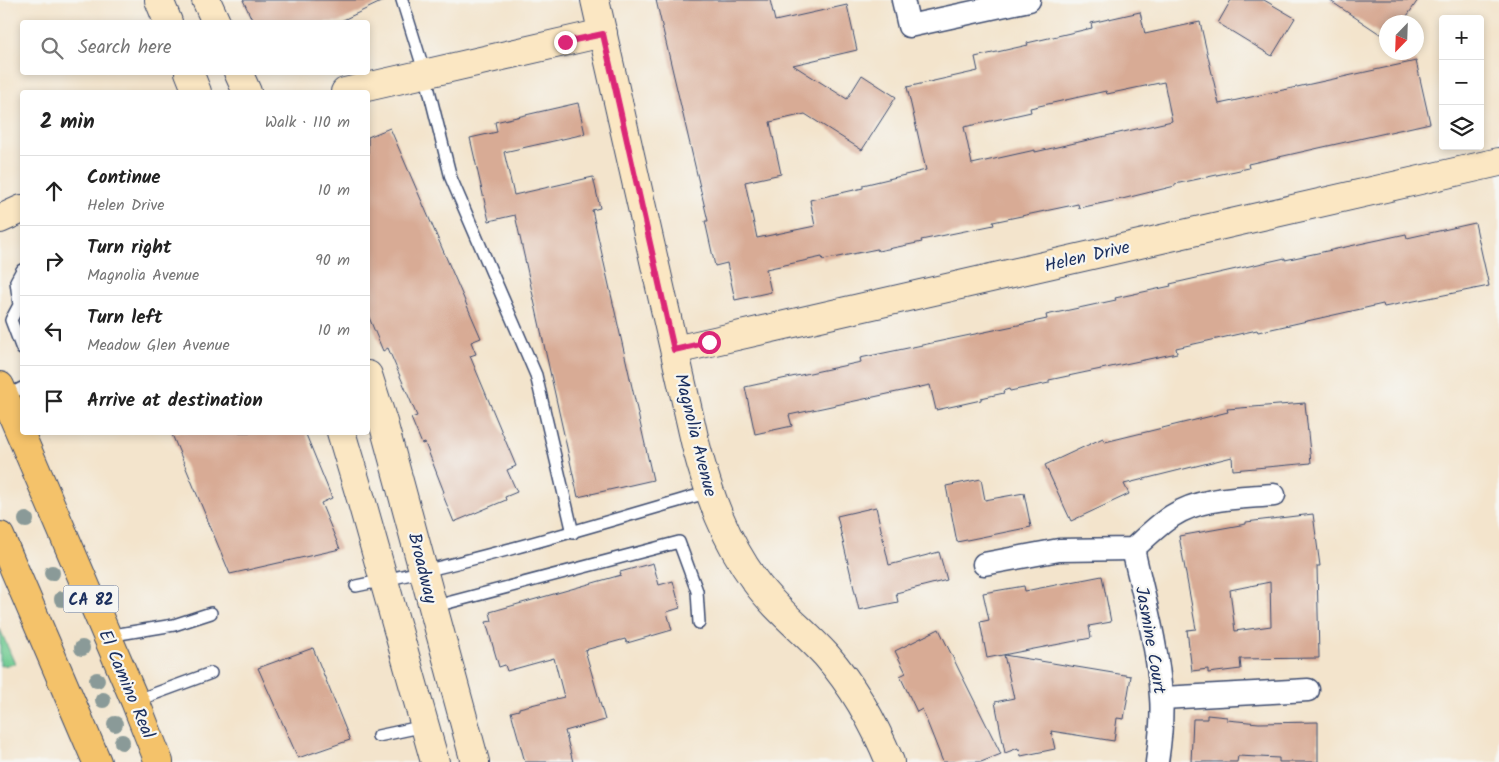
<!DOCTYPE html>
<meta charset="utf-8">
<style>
body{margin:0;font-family:Kalam,sans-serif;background:#f2f2f2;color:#222}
.controls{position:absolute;right:15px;top:15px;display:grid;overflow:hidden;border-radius:5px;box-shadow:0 2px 8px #0003}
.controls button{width:45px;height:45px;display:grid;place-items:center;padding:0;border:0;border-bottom:1px solid #e0e0e0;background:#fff;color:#222;font:25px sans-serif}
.compass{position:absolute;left:1379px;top:15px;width:45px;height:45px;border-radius:50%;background:#fff;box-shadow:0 2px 8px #0003;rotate:203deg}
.stop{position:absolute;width:15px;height:15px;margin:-11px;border:4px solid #db2777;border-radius:50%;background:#fff}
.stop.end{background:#db2777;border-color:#fff;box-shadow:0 1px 5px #0008}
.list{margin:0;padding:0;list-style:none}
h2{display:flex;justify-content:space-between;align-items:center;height:65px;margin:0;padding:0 20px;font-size:21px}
h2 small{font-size:16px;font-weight:400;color:#767676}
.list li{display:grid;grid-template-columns:32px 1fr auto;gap:15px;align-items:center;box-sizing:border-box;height:70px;padding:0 20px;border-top:1px solid #e0e0e0}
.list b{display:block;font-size:19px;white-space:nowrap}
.list p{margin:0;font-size:16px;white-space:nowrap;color:#767676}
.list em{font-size:16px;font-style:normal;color:#767676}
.icon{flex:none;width:28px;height:28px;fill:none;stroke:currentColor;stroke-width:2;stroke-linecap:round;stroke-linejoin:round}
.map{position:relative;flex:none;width:1499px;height:762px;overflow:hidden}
.search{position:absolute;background:#fff;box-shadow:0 2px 8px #0003;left:20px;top:20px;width:350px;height:55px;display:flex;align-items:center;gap:12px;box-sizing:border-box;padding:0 18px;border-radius:5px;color:#767676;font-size:19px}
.panel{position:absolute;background:#fff;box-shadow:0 2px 8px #0003;left:20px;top:90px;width:350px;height:345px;border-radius:5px}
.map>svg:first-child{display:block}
.green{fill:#71cb92;stroke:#467d78}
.building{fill:#d8ab95;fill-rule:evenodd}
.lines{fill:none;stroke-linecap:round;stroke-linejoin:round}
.lane-casing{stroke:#3b4a6e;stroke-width:14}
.street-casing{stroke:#3b4a6e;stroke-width:25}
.secondary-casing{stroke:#3b4a6e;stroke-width:30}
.primary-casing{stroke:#3b4a6e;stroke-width:30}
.lane{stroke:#fff;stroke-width:11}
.street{stroke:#fff;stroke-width:22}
.secondary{stroke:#fbe7c3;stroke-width:28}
.primary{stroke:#f4c26a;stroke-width:28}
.tree{fill:#8a9a98}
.route{stroke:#db2777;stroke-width:6}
.labels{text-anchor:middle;stroke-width:4.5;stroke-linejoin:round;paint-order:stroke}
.shield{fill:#f6f6f2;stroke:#5d6b8a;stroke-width:1}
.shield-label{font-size:16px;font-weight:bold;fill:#1b2f5e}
.street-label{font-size:18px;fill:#1b2f5e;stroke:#f6f6f2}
</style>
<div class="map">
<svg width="1499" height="762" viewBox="0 0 1499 762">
<rect width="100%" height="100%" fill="#f6f6f2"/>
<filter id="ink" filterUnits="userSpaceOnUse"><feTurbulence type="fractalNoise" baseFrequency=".02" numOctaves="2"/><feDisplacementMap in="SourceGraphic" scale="10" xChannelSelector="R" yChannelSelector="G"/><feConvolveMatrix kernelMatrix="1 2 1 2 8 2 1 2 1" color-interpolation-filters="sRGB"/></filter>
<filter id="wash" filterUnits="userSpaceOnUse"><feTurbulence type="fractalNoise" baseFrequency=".0096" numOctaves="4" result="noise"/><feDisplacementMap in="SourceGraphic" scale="20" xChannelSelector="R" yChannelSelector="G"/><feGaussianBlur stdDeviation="1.12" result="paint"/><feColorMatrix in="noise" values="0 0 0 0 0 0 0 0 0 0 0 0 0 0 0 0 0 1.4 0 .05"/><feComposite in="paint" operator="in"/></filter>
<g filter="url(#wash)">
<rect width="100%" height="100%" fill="#f3e4cc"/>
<path class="green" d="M0,629l15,35 -15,2z"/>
<g id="blocks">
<g class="building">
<path d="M243,0h142l-46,22h-86z"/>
<path d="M656,0h114l5,21 72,-16 10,45 -64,15 54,34 15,-24 34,22 -34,53 -57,-36 -35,8 11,52 -36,8 12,56 58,-12 -5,-26 53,-12v-3l63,-15 -19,-83 71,-16 -3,-14 53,-12 -1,-2 65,-15 -1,-5 49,-11 5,22 55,-12 19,82 197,-43 14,62 -182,41 1,4 -74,16v2l-53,13 -43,9 -1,-4 -85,18 1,3 -73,15 1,2 -44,9 -1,-2 -54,11 -1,-3 -56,12 5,23 -36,8 -8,-37 -12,3 -10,-45h3zM1164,82l8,39 -137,31v-2l-63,14 -8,-37 67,-15 -1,-4 76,-17 1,3z"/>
<path d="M1231,0h33l31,18 -23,38 -54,-33z"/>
<path d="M1329,0h89l-15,22h-17v16z"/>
<path d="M578,103l7,31 -81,18 10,43 79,-18 7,31 -8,2 61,270 -75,17 -63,-282 -26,6 -19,-83 27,-6 -2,-10z"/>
<path d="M390,128l91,210 -10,4 5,12 -6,2 46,110 -9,4 10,22 -12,5 1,3 -52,22 -12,-29 2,-1 -19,-49 -3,1 -11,-26 6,-2 -29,-68 -5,3 -15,-36v-178z"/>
<path d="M1475,223l14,63 -105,21 -1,-3 -125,28 -1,-2 -81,18 1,5 -128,27v3l-39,8 -1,-2 -6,2 1,2 -23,5v2l-45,10 -6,-25 -141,30 3,11 -37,8 -10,-47 116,-25 -1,-4 187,-39 -1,-4 70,-15 -1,-2 56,-12 -1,-2 115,-26v2l121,-26 1,4z"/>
<path d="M1305,403l6,60 -78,7 -1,-13 -108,27 5,10 -58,27 -26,-56 58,-27 2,4 123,-30 -1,-3z"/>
<path d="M171,432h134l27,66 -11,5 19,46 -110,25z"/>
<path d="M981,479l4,21 39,-7 7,34 -74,15 -11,-56z"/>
<path d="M876,507l13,58 50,-13 8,28 -51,13 2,9 -39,8 -22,-94z"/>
<path d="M1313,514l7,52h-3l2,92 -79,1 1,10 -33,4v-4l-16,2 -5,-41 9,-1 -17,-93 67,-12v-2zM1270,582l1,44 -36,5 -5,-41z"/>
<path d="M653,563l6,22 14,-4 7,27 -13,4 5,18 -45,13 -2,-4 -40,11 20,70 -40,11 8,31h-48l-14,-50 8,-2v-2l45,-11 -10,-39 -47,13 -2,-6 -6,2 -13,-45 6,-1 -2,-9 131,-37 -1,-3z"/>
<path d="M1102,576l9,46 -22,4 2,12 -104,20 -7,-36 9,-2 -6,-27 41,-7 1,5z"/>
<path d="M939,629l20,41 42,84 -20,8h-38l-21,-53 -5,3 -17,-36 6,-3 -11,-22z"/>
<path d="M313,648l37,92 -52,18 -40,-90z"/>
<path d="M1004,655l127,21 -7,43 -7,-1 -3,23 -63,-10 4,18 -34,7 -1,-7 -2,1v-2l-13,5 -10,-51 19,-4z"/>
<path d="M1207,715l20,2v3l32,3 59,-1v40h-39v-4l-41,-2 -1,6h-46l2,-43h14z"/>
</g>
</g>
</g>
<g filter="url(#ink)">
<use href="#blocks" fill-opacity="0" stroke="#3b4a6e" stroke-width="1"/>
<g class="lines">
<defs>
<g id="lane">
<path d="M402,0l23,74 26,104 85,197 37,158"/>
<path d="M22,270l-6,11 3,24 -8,15 11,29"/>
<path d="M5,397l17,-9"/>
<path d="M356,586c119,-24 236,-60 353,-94"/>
<path d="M432,607l247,-65 18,49 2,32"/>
<path d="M107,636l67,-11 37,-12"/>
<path d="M135,701l76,-28"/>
<path d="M378,736l47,-10"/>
</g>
<g id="street">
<path d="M903,0l6,26 120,-26"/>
<path d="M1133,549c11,49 25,98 28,148 2,21 -1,44 -4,65"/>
<path d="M984,564l75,-14 74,-1c13,-12 25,-24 39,-33 29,-19 68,-18 102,-21"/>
<path d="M1162,698l146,-8"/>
</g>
<g id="secondary">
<path d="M159,0l9,22"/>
<path d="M206,0l10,22"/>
<path d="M595,0l101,446c13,49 29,94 59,135 20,28 48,49 71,74 28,32 48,68 64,107"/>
<path d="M189,72l8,20"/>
<path d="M238,72l9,20"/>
<path d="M345,92l258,-59"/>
<path d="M0,219l22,-10"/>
<path d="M675,350l824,-188"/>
<path d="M368,375l15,47 92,340"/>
<path d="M341,432l20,67 74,263"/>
</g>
<g id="primary">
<path d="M0,386l135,315 24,61"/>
<path d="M0,536l97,226"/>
</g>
</defs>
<use href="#lane" class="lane-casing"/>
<use href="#street" class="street-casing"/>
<use href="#secondary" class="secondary-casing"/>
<use href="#primary" class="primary-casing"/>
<use href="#lane" class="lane"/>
<use href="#street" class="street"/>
<use href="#secondary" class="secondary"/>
<use href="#primary" class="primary"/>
</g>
<g class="tree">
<circle cx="26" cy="520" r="8"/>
<circle cx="52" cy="573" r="8"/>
<circle cx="62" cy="599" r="8"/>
<circle cx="82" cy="648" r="8"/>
<circle cx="97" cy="680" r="8"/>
<circle cx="103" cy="700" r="8"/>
<circle cx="115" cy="724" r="8"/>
<circle cx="122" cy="742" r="8"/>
</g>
</g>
<g class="lines" filter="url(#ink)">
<path class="route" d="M565,42l38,-8 71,316 35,-8"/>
</g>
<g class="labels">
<rect class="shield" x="63.5" y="585.5" width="55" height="27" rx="4"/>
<g class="shield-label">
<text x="91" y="605">CA 82</text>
</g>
<g class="street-label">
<text transform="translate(1087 256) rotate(-13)" y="6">Helen Drive</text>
<text transform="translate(696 435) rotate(76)" y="6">Magnolia Avenue</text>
<text transform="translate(423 568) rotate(76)" y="6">Broadway</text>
<text transform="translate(1151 640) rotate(80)" y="6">Jasmine Court</text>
<text transform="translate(127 684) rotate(67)" y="6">El Camino Real</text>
</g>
</g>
</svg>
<div class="controls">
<button>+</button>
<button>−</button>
<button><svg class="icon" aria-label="layers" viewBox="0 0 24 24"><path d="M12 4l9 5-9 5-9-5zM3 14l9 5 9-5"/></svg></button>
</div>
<svg class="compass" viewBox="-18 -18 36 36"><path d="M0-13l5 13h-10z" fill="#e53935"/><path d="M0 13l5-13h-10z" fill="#767676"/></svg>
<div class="stop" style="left:709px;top:342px"></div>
<div class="stop end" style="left:565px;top:42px"></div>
<div class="search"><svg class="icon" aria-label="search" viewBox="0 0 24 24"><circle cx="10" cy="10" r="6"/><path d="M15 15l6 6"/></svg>Search here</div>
<section class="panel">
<h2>2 min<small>Walk · 110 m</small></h2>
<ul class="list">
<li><svg class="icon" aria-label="ahead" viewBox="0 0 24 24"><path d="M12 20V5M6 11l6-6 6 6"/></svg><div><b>Continue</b><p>Helen Drive</p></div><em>10 m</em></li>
<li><svg class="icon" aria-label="right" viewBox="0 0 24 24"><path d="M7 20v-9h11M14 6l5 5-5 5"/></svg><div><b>Turn right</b><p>Magnolia Avenue</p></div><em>90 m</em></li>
<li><svg class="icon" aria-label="left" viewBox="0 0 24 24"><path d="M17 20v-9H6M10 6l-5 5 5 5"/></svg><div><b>Turn left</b><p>Meadow Glen Avenue</p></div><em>10 m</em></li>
<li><svg class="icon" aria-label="arrive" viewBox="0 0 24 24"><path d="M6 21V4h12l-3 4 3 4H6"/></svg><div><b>Arrive at destination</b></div></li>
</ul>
</section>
</div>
